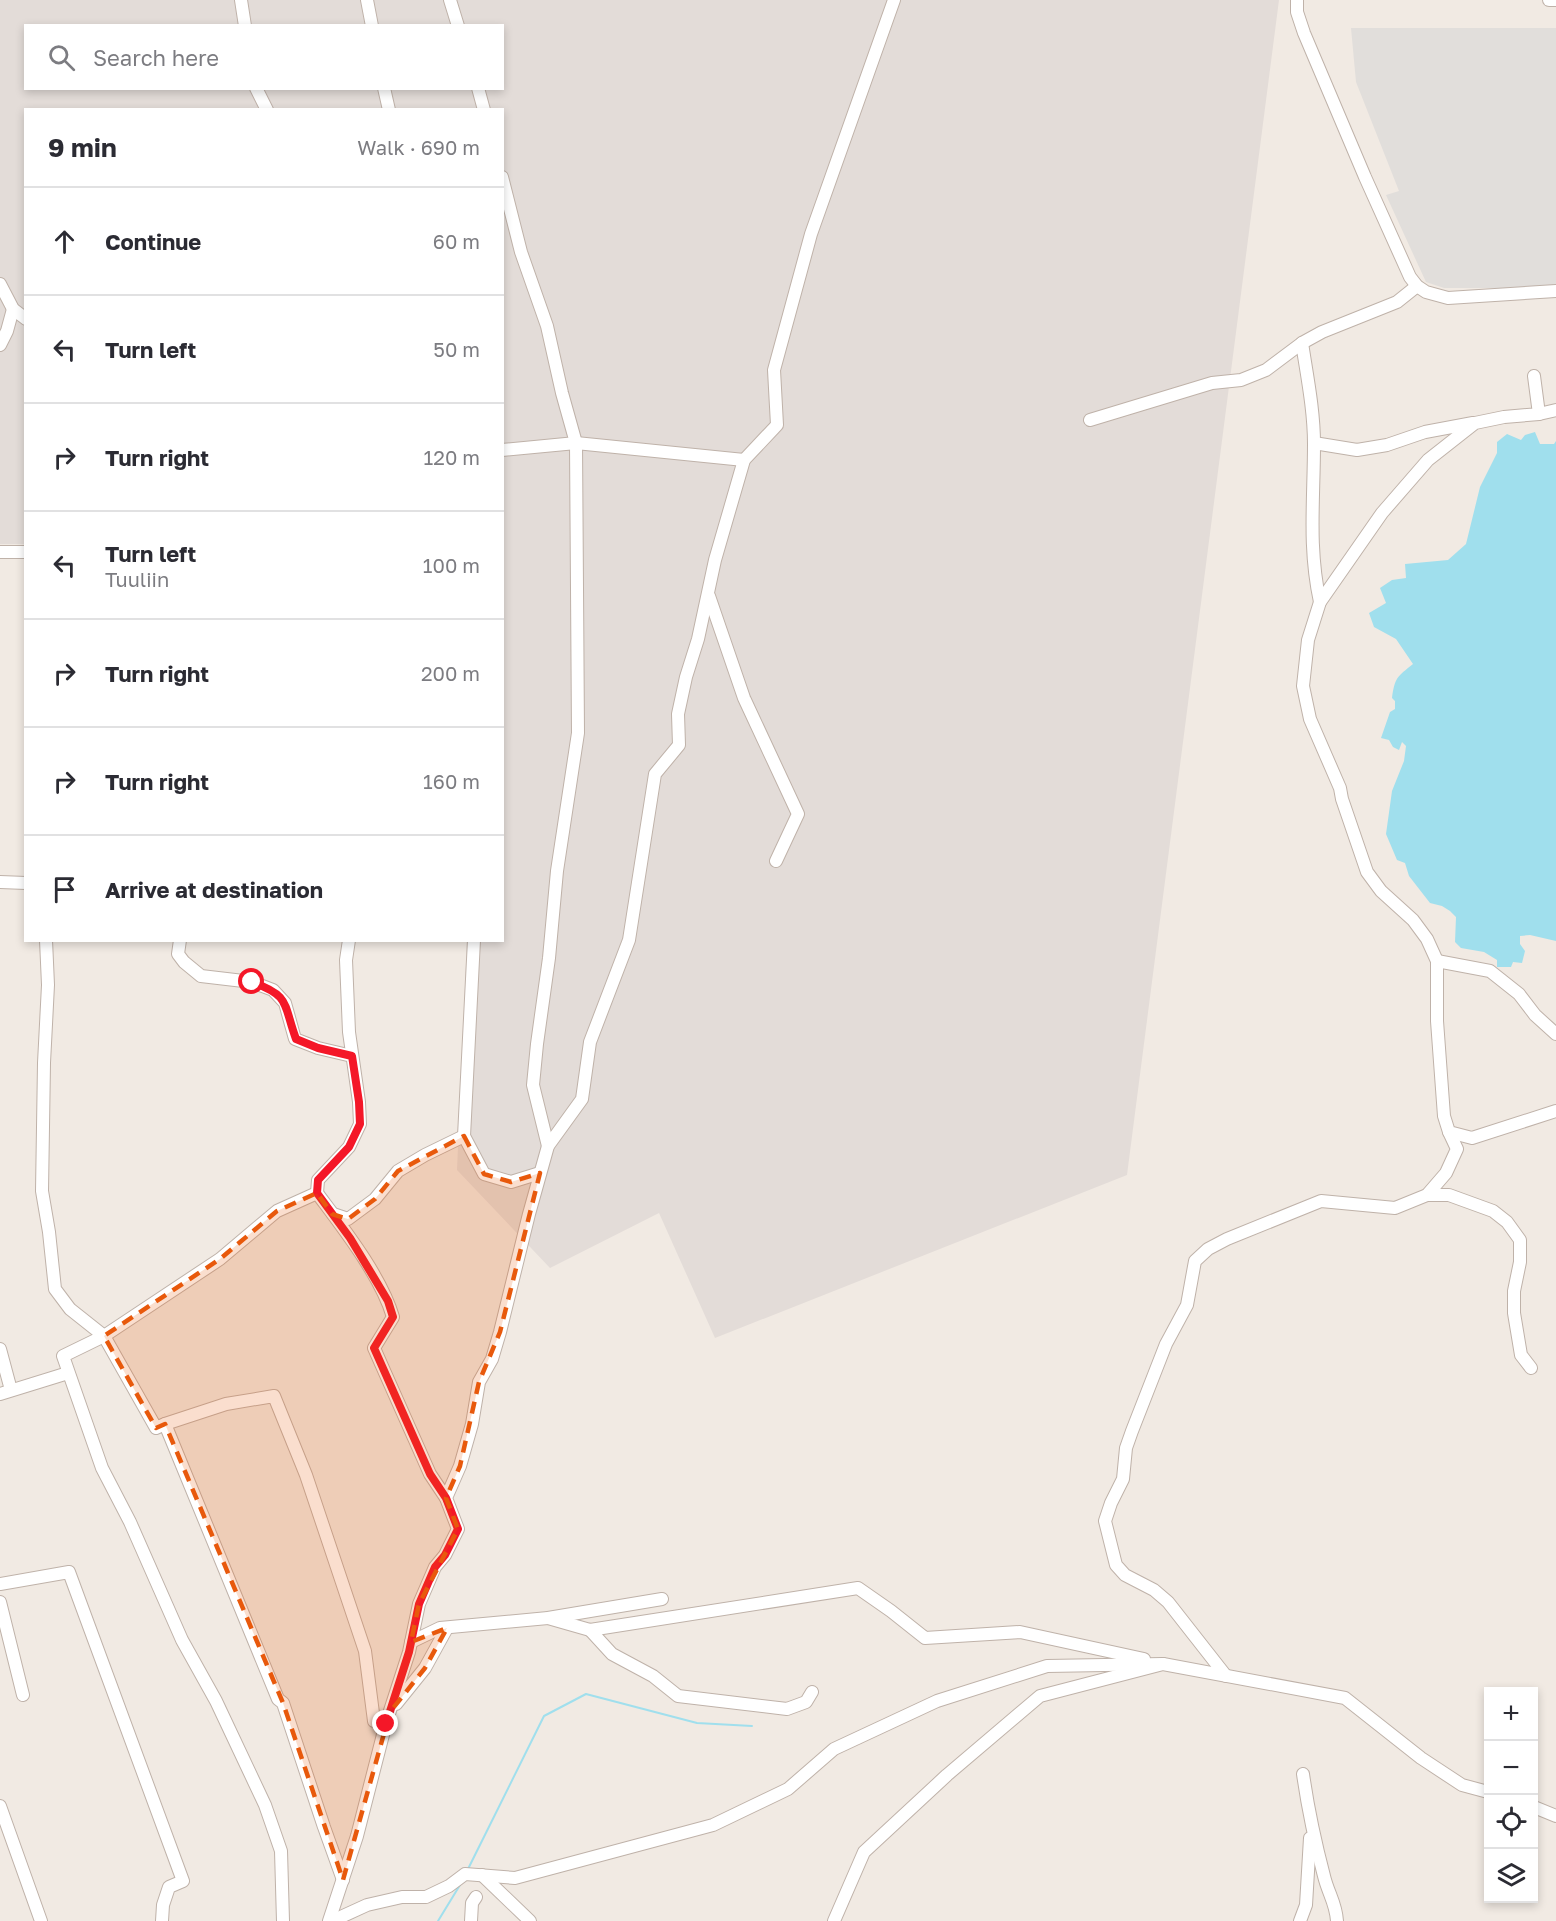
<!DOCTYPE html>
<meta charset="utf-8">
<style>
body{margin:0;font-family:"Golos Text",sans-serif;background:#f7f7f7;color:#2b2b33}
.controls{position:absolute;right:18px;bottom:18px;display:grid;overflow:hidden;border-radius:0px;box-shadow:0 3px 9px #0003}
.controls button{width:54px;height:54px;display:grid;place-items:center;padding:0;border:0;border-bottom:2px solid #e1e1e2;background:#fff;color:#2b2b33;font:30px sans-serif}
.stop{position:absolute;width:18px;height:18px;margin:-14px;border:4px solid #f41728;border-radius:50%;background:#fff}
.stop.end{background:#f41728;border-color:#fff;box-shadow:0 2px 6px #0008}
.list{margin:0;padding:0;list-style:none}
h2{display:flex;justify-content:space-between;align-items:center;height:78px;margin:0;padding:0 24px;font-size:26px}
h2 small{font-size:20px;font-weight:400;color:#7c7c81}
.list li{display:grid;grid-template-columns:39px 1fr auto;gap:18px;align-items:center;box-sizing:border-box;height:108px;padding:0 24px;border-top:2px solid #e1e1e2}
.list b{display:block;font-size:22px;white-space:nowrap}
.list p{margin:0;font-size:20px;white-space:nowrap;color:#7c7c81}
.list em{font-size:20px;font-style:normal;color:#7c7c81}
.icon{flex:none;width:33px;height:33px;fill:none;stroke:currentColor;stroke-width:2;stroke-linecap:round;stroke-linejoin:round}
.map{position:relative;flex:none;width:1556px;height:1921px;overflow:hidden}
.search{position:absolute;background:#fff;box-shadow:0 3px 9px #0003;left:24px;top:24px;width:480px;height:66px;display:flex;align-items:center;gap:15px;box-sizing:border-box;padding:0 21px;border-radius:0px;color:#7c7c81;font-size:22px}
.panel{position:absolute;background:#fff;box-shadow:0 3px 9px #0003;left:24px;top:108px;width:480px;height:834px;border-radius:0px}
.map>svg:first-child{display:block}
.industrial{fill:#e3dcd8;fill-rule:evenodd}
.parking{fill:#e1dedb}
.water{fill:#a0dfed}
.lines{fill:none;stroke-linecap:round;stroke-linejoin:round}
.stream{stroke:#a0dfed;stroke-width:2}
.minor-casing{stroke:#bfb2a9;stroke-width:14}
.minor{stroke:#fff;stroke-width:12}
.route{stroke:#f41728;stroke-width:8}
.marked{fill:#e8590c;fill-opacity:0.2;stroke:#e8590c;stroke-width:4.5;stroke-dasharray:12 8;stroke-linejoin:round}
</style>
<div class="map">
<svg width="1556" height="1921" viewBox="0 0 1556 1921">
<rect width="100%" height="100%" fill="#f1eae3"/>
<path class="industrial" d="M0,0h1279l-152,1175 -412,163 -56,-125 -109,55 -93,-98 10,-229 35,-1v-830h-476l-1,434h-25zM26,26h476v62h-476z"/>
<path class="parking" d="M1351,28h205v260h-112l-18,-6 -40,-87 13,-4 -43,-109z"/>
<path class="water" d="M1535,432l5,12h14l2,-3v500l-26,-6 -10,1v8l5,7 -3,12 -9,-1 -2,5h-14v-7l-13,-8 -23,-4 -6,-6 1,-25 -6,-6 -8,-5 -12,-3 -21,-27 -4,-13 -8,-3 -11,-26 6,-43 12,-30 2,-15 -4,-4 -3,8 -6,-3 -4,-7 -8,-2 9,-26 5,-3v-8l-3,-3c3,-21 5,-21 21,-34l-17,-25 -22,-12 -5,-14 17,-10 -6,-15 12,-8 14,-2 -1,-14 43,-4 18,-16 14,-57 17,-34v-11l10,-8 14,6 4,-5z"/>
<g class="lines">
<g class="stream">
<path d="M468,1869l76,-153 42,-22 111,29 55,3"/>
<path d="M438,1921l22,-36"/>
</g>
<defs>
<g id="minor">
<path d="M241,0l4,26"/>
<path d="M367,0l5,26"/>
<path d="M450,0l8,26"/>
<path d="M1297,0v12l7,21 61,144 45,100 7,9 9,6 22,6 108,-7"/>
<path d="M1549,0h7"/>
<path d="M256,88l11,22"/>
<path d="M384,88l5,22"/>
<path d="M478,88l6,22"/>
<path d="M502,177l19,75 26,74 15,67 14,50 2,290 -21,138 -8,87 -12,86 -4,41 15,61"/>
<path d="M0,284l13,25 13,10"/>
<path d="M1302,343c5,33 12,67 12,101 0,56 -6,103 6,158"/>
<path d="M0,345l7,-14 6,-22"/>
<path d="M1534,376l5,38 -35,3 -29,6 -47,37 -46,53 -62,89 -12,38 -5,46 7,33 30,69 2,11 25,73 14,19 32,29 14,19 10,22v60l7,95 5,16 23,6 84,-27"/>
<path d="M1539,414l17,-4"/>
<path d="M1090,420l122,-37 29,-3 25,-10 36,-27 20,-11 75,-30 20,-16"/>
<path d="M1314,443l43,7 30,-5 38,-13 48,-9"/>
<path d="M502,450l74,-7 168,17"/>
<path d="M0,552h26"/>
<path d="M709,596l35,102 54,116 -22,47"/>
<path d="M0,882l26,1"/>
<path d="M46,940l2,45 -4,78 -2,128 7,41 6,57 15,20 34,27 52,92 9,-4 61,-20 48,-8 32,79 59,176 9,70 12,2"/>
<path d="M180,940l-2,14 6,8 17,14 51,6 21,8 12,13 10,36 23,9 34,8"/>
<path d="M474,940l-10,196 20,38 27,8 29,-9"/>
<path d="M1437,961l53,10 29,23 16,21 21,19"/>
<path d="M317,1193c26,35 64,83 76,124l-19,31 56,126 16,24"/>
<path d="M317,1193l1,-13 31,-33 11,-23 -1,-22 -10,-70 -3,-72 3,-20"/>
<path d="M1427,1195h22l44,16 14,11 13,18v22l-6,29v22l7,42 10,13"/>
<path d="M333,1214l15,5 27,-20 23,-28 27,-16 39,-19"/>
<path d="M0,1349l11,41"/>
<path d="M0,1394l68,-21"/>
<path d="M165,1424l113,275 5,4 41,124 19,53"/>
<path d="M0,1584l69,-12 114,309 -14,6 -6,18 -1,16"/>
<path d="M0,1602l23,93"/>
<path d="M548,1618l42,12 268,-42 33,23 34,27 95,-6 124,27"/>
<path d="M590,1630l22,24 41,22 25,20 109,13 19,-7 6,-10"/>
<path d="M411,1642l29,-14 108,-10 114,-19"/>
<path d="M1226,1676l-58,-74 -14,-12 -29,-15 -9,-10 -11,-44 6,-18 12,-24 3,-31 6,-17 34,-87 21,-39 8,-44 13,-12 19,-10 94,-38 74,7 32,-13 19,-22 11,-24 -8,-17"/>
<path d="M396,1704l29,-36 22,-40"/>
<path d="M1303,1774c5,35 12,68 21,102 4,17 12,27 13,45"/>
<path d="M0,1806l41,115"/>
<path d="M1534,1807l22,9"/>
<path d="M482,1875l48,46"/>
<path d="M283,1921l-2,-70 -16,-46 -49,-104 -34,-61 -52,-118 -28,-54 -39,-112 41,-20 116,-77 57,-48 40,-18"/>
<path d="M329,1921l28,-85 29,-113 23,-71 10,-48 16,-37 10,-12 13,-26 -12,-31 14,-32 12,-42 7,-42 13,-23 8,-27 29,-118 19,-68 34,-47 8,-57 39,-102 26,-166 24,-29 -1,-31 8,-37 12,-38 17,-79 29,-100 33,-35 -3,-55 37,-136 83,-234"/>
<path d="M332,1921l35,-16 35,-8h24l23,-11 16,-12 50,4 198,-53 75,-36 46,-40 103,-48 110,-35 116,-2"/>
<path d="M471,1921l1,-18 4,-6"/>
<path d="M834,1921l30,-69 83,-77 93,-79 123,-32 182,34 76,60 41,27 26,7"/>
<path d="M1300,1921l6,-16 4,-67"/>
</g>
</defs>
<use href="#minor" class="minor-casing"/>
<use href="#minor" class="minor"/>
</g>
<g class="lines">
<path class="route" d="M252,982c39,14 31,22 44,57l22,9 34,8 7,46 1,22 -11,23 -31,33 -1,13 33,45 38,63 5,16 -19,31 56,126 16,24 12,31 -13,26 -10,12 -16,37 -10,48 -23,72"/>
</g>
<path class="marked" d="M464,1136l20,38 27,8 29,-9 -40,159 -21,50 -19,84 -14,32 12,31 -39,75 -8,38 36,-14 -22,40 -35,44 -47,168 -60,-177 -118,-279 -9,4 -52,-92 116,-77 57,-48 40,-18 15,21 16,5 27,-20 23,-28z"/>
</svg>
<div class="controls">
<button>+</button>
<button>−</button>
<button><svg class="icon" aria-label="locate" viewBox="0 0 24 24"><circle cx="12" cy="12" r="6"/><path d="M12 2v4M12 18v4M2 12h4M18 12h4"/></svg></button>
<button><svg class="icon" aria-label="layers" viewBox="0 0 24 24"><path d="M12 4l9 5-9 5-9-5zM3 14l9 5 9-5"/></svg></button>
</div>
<div class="stop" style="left:252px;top:982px"></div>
<div class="stop end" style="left:386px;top:1724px"></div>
<div class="search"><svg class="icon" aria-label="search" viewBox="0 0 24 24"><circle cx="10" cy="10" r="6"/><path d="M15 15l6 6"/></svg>Search here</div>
<section class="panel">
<h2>9 min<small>Walk · 690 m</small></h2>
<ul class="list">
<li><svg class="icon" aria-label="ahead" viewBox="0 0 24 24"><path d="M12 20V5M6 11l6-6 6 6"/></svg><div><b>Continue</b></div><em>60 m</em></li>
<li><svg class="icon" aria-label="left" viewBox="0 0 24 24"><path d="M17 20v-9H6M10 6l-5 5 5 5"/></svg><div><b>Turn left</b></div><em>50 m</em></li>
<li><svg class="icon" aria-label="right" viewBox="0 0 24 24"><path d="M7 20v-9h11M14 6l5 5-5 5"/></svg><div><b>Turn right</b></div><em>120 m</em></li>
<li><svg class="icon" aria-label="left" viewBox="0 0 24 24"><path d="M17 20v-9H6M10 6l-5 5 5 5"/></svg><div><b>Turn left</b><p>Tuuliin</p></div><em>100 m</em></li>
<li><svg class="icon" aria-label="right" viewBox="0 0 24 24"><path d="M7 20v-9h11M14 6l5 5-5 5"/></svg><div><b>Turn right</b></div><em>200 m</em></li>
<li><svg class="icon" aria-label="right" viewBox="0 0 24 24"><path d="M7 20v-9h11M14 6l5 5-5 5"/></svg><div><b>Turn right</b></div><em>160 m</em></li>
<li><svg class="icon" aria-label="arrive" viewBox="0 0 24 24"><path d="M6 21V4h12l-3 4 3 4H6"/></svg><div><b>Arrive at destination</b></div></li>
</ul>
</section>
</div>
